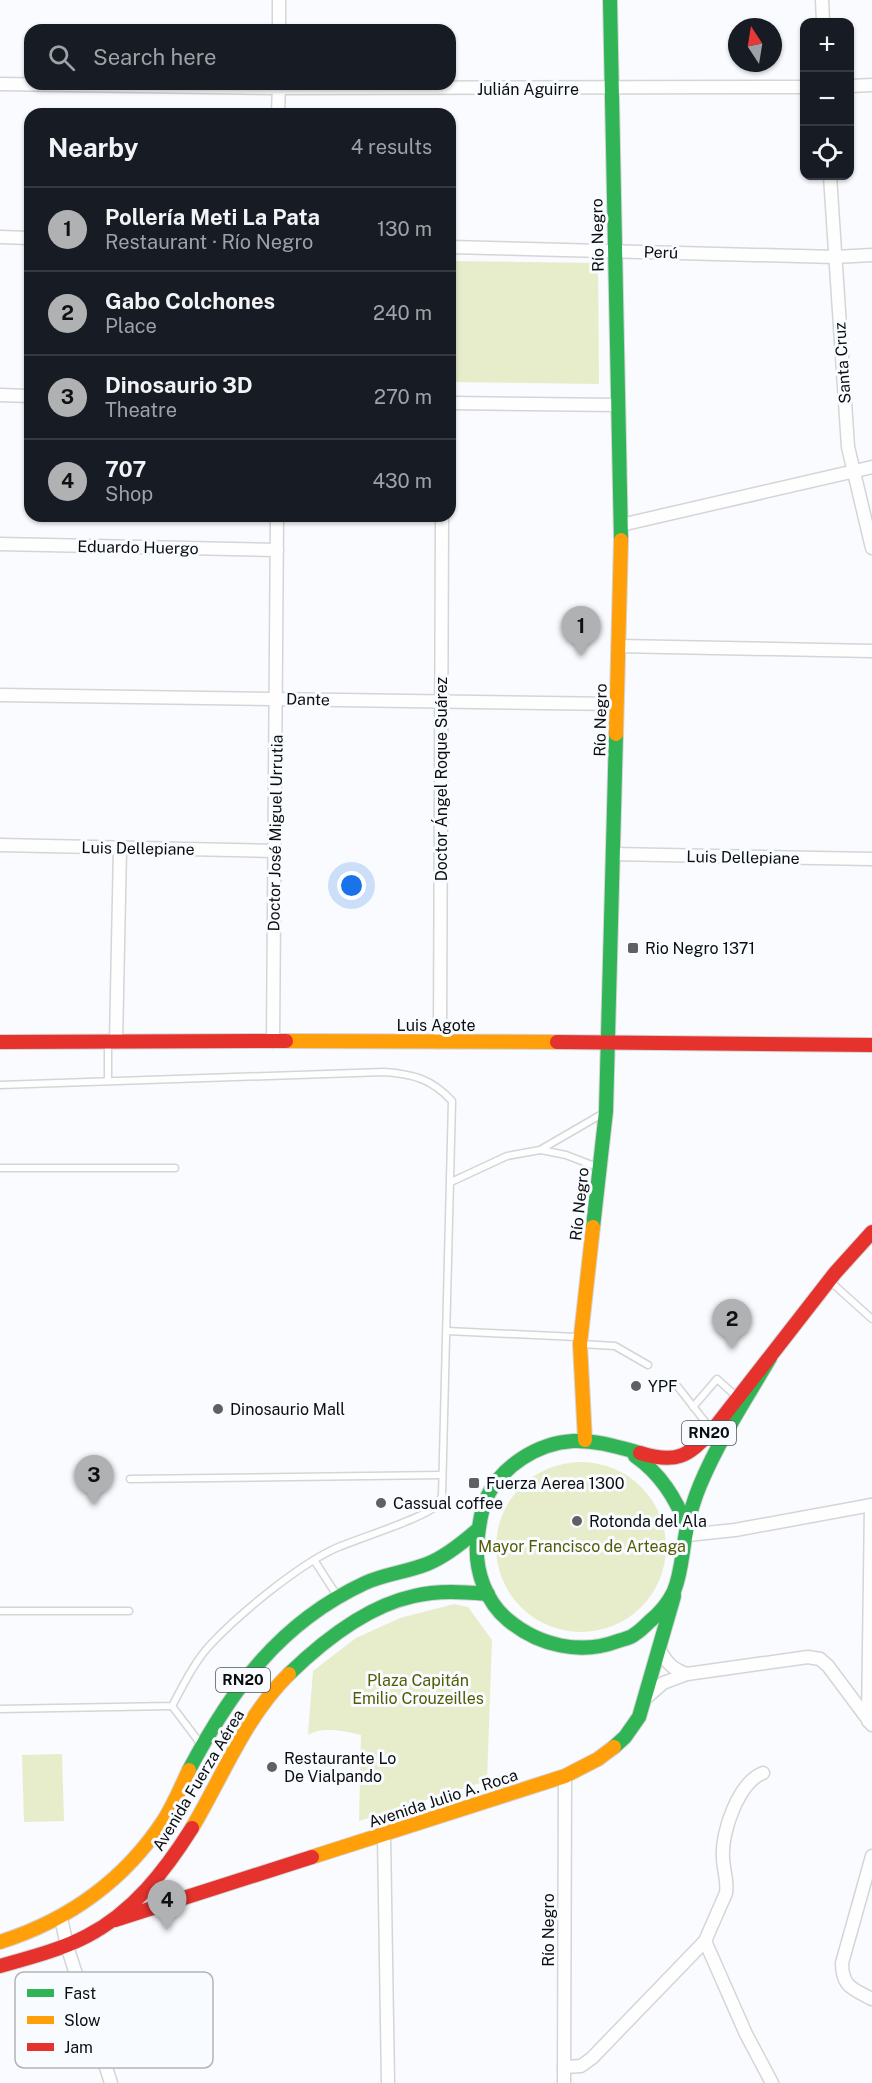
<!DOCTYPE html>
<meta charset="utf-8">
<style>
body{margin:0;font-family:"Public Sans",sans-serif;background:#20242c;color:#f1f3f6}
.controls{position:absolute;right:18px;top:18px;display:grid;overflow:hidden;border-radius:12px;box-shadow:0 2px 4px #0004}
.controls button{width:54px;height:54px;display:grid;place-items:center;padding:0;border:0;border-bottom:2px solid #363941;background:#171b24;color:#f1f3f6;font:30px sans-serif}
.compass{position:absolute;left:728px;top:18px;width:54px;height:54px;border-radius:50%;background:#171b24;box-shadow:0 2px 4px #0004;rotate:348deg}
.you{position:absolute;left:352px;top:886px;width:21px;height:21px;margin:-15px;border:4px solid #fff;border-radius:50%;background:#1a73e8;box-shadow:0 0 0 9px #1a73e833}
.badge{display:grid;place-items:center;width:39px;height:39px;border-radius:50%;background:#afb1b3;color:#111;font-size:20px;font-weight:700}
.pin{position:absolute;translate:-50% -50px;filter:drop-shadow(0 2px 3px #0008)}
.pin::after{content:'';position:absolute;top:32px;width:21px;height:18px;background:inherit;clip-path:polygon(0 0,100% 0,50% 100%)}
.list{margin:0;padding:0;list-style:none}
h2{display:flex;justify-content:space-between;align-items:center;height:78px;margin:0;padding:0 24px;font-size:26px}
h2 small{font-size:20px;font-weight:400;color:#9ea1a6}
.list li{display:grid;grid-template-columns:39px 1fr auto;gap:18px;align-items:center;box-sizing:border-box;height:84px;padding:0 24px;border-top:2px solid #363941}
.list b{display:block;font-size:22px;white-space:nowrap}
.list p{margin:0;font-size:20px;white-space:nowrap;color:#9ea1a6}
.list em{font-size:20px;font-style:normal;color:#9ea1a6}
.icon{flex:none;width:33px;height:33px;fill:none;stroke:currentColor;stroke-width:2;stroke-linecap:round;stroke-linejoin:round}
.map{position:relative;flex:none;width:872px;height:2083px;overflow:hidden}
.search{position:absolute;background:#171b24;box-shadow:0 2px 4px #0004;left:24px;top:24px;width:432px;height:66px;display:flex;align-items:center;gap:15px;box-sizing:border-box;padding:0 21px;border-radius:18px;color:#9ea1a6;font-size:22px}
.panel{position:absolute;background:#171b24;box-shadow:0 2px 4px #0004;left:24px;top:108px;width:432px;height:414px;border-radius:18px}
.map>svg:first-child{display:block}
.green{fill:#e7edca}
.lines{fill:none;stroke-linecap:round;stroke-linejoin:round}
.lane-casing{stroke:#d4d5d7;stroke-width:9}
.street-casing{stroke:#d4d5d7;stroke-width:15}
.fast-casing{stroke:#d4d5d7;stroke-width:16}
.slow-casing{stroke:#d4d5d7;stroke-width:16}
.jam-casing{stroke:#d4d5d7;stroke-width:16}
.lane{stroke:#fefeff;stroke-width:6}
.street{stroke:#fefeff;stroke-width:12}
.fast{stroke:#30b455;stroke-width:14}
.slow{stroke:#ff9f0a;stroke-width:14}
.jam{stroke:#e5322d;stroke-width:14}
.poi-dot{fill:#5f6062;stroke:#f8fbff;stroke-width:2}
.labels{text-anchor:middle;stroke-width:6;stroke-linejoin:round;paint-order:stroke}
.shield{fill:#f8fbff;stroke:#535456;stroke-width:1.5}
.shield-label{font-size:15px;font-weight:bold;fill:#0c0d0e}
.street-label{font-size:16px;fill:#0c0d0e;stroke:#f8fbff}
.poi-label{font-size:16px;fill:#0c0d0e;stroke:#f8fbff;text-anchor:start}
.park-label{font-size:16px;fill:#545b04;stroke:#f8fbff}
.key{fill:#f8fbff;stroke:#b1b4b7;stroke-width:1.5}
.key-label{font-size:16px;fill:#0c0d0e}
</style>
<div class="map">
<svg width="872" height="2083" viewBox="0 0 872 2083">
<rect width="100%" height="100%" fill="#f9fbfe"/>
<g class="green">
<path d="M450,261l148,2 1,121 -149,-2z"/>
<circle cx="581" cy="1547" r="85"/>
<path d="M454,1604l14,3 24,33 -5,141 -128,40 2,-86c-15,-4 -39,-9 -53,0l5,-64 43,-33 44,-20z"/>
<path d="M62,1754l2,67 -40,1 -2,-67z"/>
</g>
<g class="lines">
<defs>
<g id="lane">
<path d="M108,1081v-39"/>
<path d="M0,1085l384,-13c29,2 48,7 68,29l-10,395c-2,2 -2,6 -4,8 -9,13 -85,36 -104,45 -38,18 -95,65 -123,95 -17,18 -28,42 -39,62l-172,3"/>
<path d="M541,1150l25,5 31,12"/>
<path d="M0,1168h175"/>
<path d="M451,1182l56,-26 33,-6 62,-36"/>
<path d="M832,1283l40,36"/>
<path d="M447,1331l130,6"/>
<path d="M581,1344l34,2 33,19"/>
<path d="M678,1387l32,41"/>
<path d="M693,1407l24,-28 20,18"/>
<path d="M130,1479l312,-4"/>
<path d="M314,1560l22,34"/>
<path d="M0,1611h129"/>
<path d="M172,1706l28,37"/>
</g>
<g id="street">
<path d="M822,0l1,22"/>
<path d="M279,30v-30"/>
<path d="M0,84l279,4 525,-1"/>
<path d="M850,86l22,-1"/>
<path d="M278,114l1,-30"/>
<path d="M830,176l18,271 24,101"/>
<path d="M0,237l30,1"/>
<path d="M450,247l385,10 37,-2"/>
<path d="M0,395l30,1"/>
<path d="M450,403l167,2"/>
<path d="M621,525l251,-58"/>
<path d="M0,544l277,6"/>
<path d="M618,646l254,5"/>
<path d="M0,695l617,9"/>
<path d="M0,845l275,6"/>
<path d="M613,854l259,5"/>
<path d="M116,1042l4,-194"/>
<path d="M273,1042l4,-526"/>
<path d="M440,1042l2,-526"/>
<path d="M687,1535l48,-5 137,-25"/>
<path d="M659,1649c8,14 13,20 28,25"/>
<path d="M647,1697l16,-14 24,-9 121,-17 12,2 8,7 44,59"/>
<path d="M868,1721l3,-216"/>
<path d="M384,1835l4,248"/>
<path d="M872,1856l-30,107c0,24 11,26 30,36"/>
<path d="M61,1918l6,28 44,137"/>
<path d="M705,1941l41,93 26,49"/>
<path d="M564,2067l17,-1 11,-8 113,-117 21,-48c2,-12 -3,-24 -3,-36 -2,-25 16,-75 40,-84"/>
<path d="M564,2083l1,-307"/>
</g>
<g id="fast">
<path d="M610,0l11,540"/>
<path d="M593,1227l13,-116 10,-377"/>
<path d="M640,1453c-22,-6 -44,-13 -67,-12 -35,2 -72,25 -87,58 -6,14 -7,29 -9,44 -2,28 9,59 31,77 31,26 73,35 110,21 6,-2 13,-3 17,-7 5,-3 10,-8 14,-12 11,-9 19,-18 25,-31 7,-17 8,-36 11,-53 3,-18 8,-36 15,-53 19,-45 45,-85 70,-127"/>
<path d="M635,1456c26,18 40,42 52,70"/>
<path d="M289,1674c34,-33 78,-68 125,-78 25,-6 49,-4 74,-2"/>
<path d="M614,1747l11,-10 14,-20 35,-121"/>
<path d="M189,1770c43,-81 90,-147 176,-187 20,-9 42,-11 62,-19 18,-7 34,-20 49,-33"/>
</g>
<g id="slow">
<path d="M616,734l5,-194"/>
<path d="M286,1041l271,1"/>
<path d="M585,1440l-5,-96 13,-117"/>
<path d="M192,1828c31,-52 53,-111 97,-154"/>
<path d="M312,1857l253,-81 33,-17 16,-12"/>
<path d="M0,1942c69,-22 124,-61 164,-122 10,-16 17,-33 25,-50"/>
</g>
<g id="jam">
<path d="M0,1042l286,-1"/>
<path d="M557,1042l315,3"/>
<path d="M640,1453c36,11 47,4 72,-22l123,-158 37,-41"/>
<path d="M115,1920l197,-63"/>
<path d="M0,1966c29,-8 60,-16 87,-30 46,-24 78,-65 105,-108"/>
</g>
</defs>
<use href="#lane" class="lane-casing"/>
<use href="#street" class="street-casing"/>
<use href="#fast" class="fast-casing"/>
<use href="#slow" class="slow-casing"/>
<use href="#jam" class="jam-casing"/>
<use href="#lane" class="lane"/>
<use href="#street" class="street"/>
<use href="#fast" class="fast"/>
<use href="#slow" class="slow"/>
<use href="#jam" class="jam"/>
</g>
<g class="poi-dot">
<rect x="627" y="942" width="12" height="12" rx="3"/>
<circle cx="636" cy="1386" r="6"/>
<circle cx="218" cy="1409" r="6"/>
<rect x="468" y="1477" width="12" height="12" rx="3"/>
<circle cx="381" cy="1503" r="6"/>
<circle cx="577" cy="1521" r="6"/>
<circle cx="272" cy="1767" r="6"/>
</g>
<g class="labels">
<g class="shield">
<rect x="682" y="1421" width="54" height="24" rx="4.5"/>
<rect x="216" y="1668" width="54" height="24" rx="4.5"/>
</g>
<g class="shield-label">
<text x="709" y="1438">RN20</text>
<text x="243" y="1685">RN20</text>
</g>
<g class="street-label">
<text x="528" y="95">Julián Aguirre</text>
<text transform="translate(597 235) rotate(-91)" y="6">Río Negro</text>
<text transform="translate(661 252) rotate(2)" y="6">Perú</text>
<text transform="translate(842 363) rotate(-94)" y="6">Santa Cruz</text>
<text transform="translate(138 547) rotate(1)" y="6">Eduardo Huergo</text>
<text transform="translate(308 699) rotate(1)" y="6">Dante</text>
<text transform="translate(600 720) rotate(-89)" y="6">Río Negro</text>
<text transform="translate(441 779) rotate(-90)" y="6">Doctor Ángel Roque Suárez</text>
<text transform="translate(275 833) rotate(-89)" y="6">Doctor José Miguel Urrutia</text>
<text transform="translate(138 848) rotate(1)" y="6">Luis Dellepiane</text>
<text transform="translate(743 857) rotate(1)" y="6">Luis Dellepiane</text>
<text x="436" y="1031">Luis Agote</text>
<text transform="translate(579 1204) rotate(-84)" y="6">Río Negro</text>
<text transform="translate(198 1780) rotate(-59)" y="6">Avenida Fuerza Aérea</text>
<text transform="translate(443 1798) rotate(-18)" y="6">Avenida Julio A. Roca</text>
<text transform="translate(548 1930) rotate(-90)" y="6">Río Negro</text>
</g>
<g class="poi-label">
<text x="645" y="954">Rio Negro 1371</text>
<text x="648" y="1392">YPF</text>
<text x="230" y="1415">Dinosaurio Mall</text>
<text x="486" y="1489">Fuerza Aerea 1300</text>
<text x="393" y="1509">Cassual coffee</text>
<text x="589" y="1527">Rotonda del Ala</text>
<text x="284" y="1764">Restaurante Lo<tspan x="284" dy="18">De Vialpando</tspan></text>
</g>
<g class="park-label">
<text x="582" y="1552">Mayor Francisco de Arteaga</text>
<text x="418" y="1686">Plaza Capitán<tspan x="418" dy="18">Emilio Crouzeilles</tspan></text>
</g>
</g>
<rect x="15" y="1972" width="198" height="96" rx="9" class="key"/>
<rect x="27" y="1989" width="27" height="8" fill="#30b455"/>
<rect x="27" y="2016" width="27" height="8" fill="#ff9f0a"/>
<rect x="27" y="2043" width="27" height="8" fill="#e5322d"/>
<g class="key-label">
<text x="64" y="1999">Fast</text>
<text x="64" y="2026">Slow</text>
<text x="64" y="2053">Jam</text>
</g>
</svg>
<div class="controls">
<button>+</button>
<button>−</button>
<button><svg class="icon" aria-label="locate" viewBox="0 0 24 24"><circle cx="12" cy="12" r="6"/><path d="M12 2v4M12 18v4M2 12h4M18 12h4"/></svg></button>
</div>
<svg class="compass" viewBox="-18 -18 36 36"><path d="M0-13l5 13h-10z" fill="#e53935"/><path d="M0 13l5-13h-10z" fill="#9ea1a6"/></svg>
<div class="you"></div>
<div class="pin badge" style="left:581px;top:656px">1</div>
<div class="pin badge" style="left:732px;top:1349px">2</div>
<div class="pin badge" style="left:94px;top:1505px">3</div>
<div class="pin badge" style="left:167px;top:1930px">4</div>
<div class="search"><svg class="icon" aria-label="search" viewBox="0 0 24 24"><circle cx="10" cy="10" r="6"/><path d="M15 15l6 6"/></svg>Search here</div>
<section class="panel">
<h2>Nearby<small>4 results</small></h2>
<ul class="list">
<li><span class="badge">1</span><div><b>Pollería Meti La Pata</b><p>Restaurant · Río Negro</p></div><em>130 m</em></li>
<li><span class="badge">2</span><div><b>Gabo Colchones</b><p>Place</p></div><em>240 m</em></li>
<li><span class="badge">3</span><div><b>Dinosaurio 3D</b><p>Theatre</p></div><em>270 m</em></li>
<li><span class="badge">4</span><div><b>707</b><p>Shop</p></div><em>430 m</em></li>
</ul>
</section>
</div>
